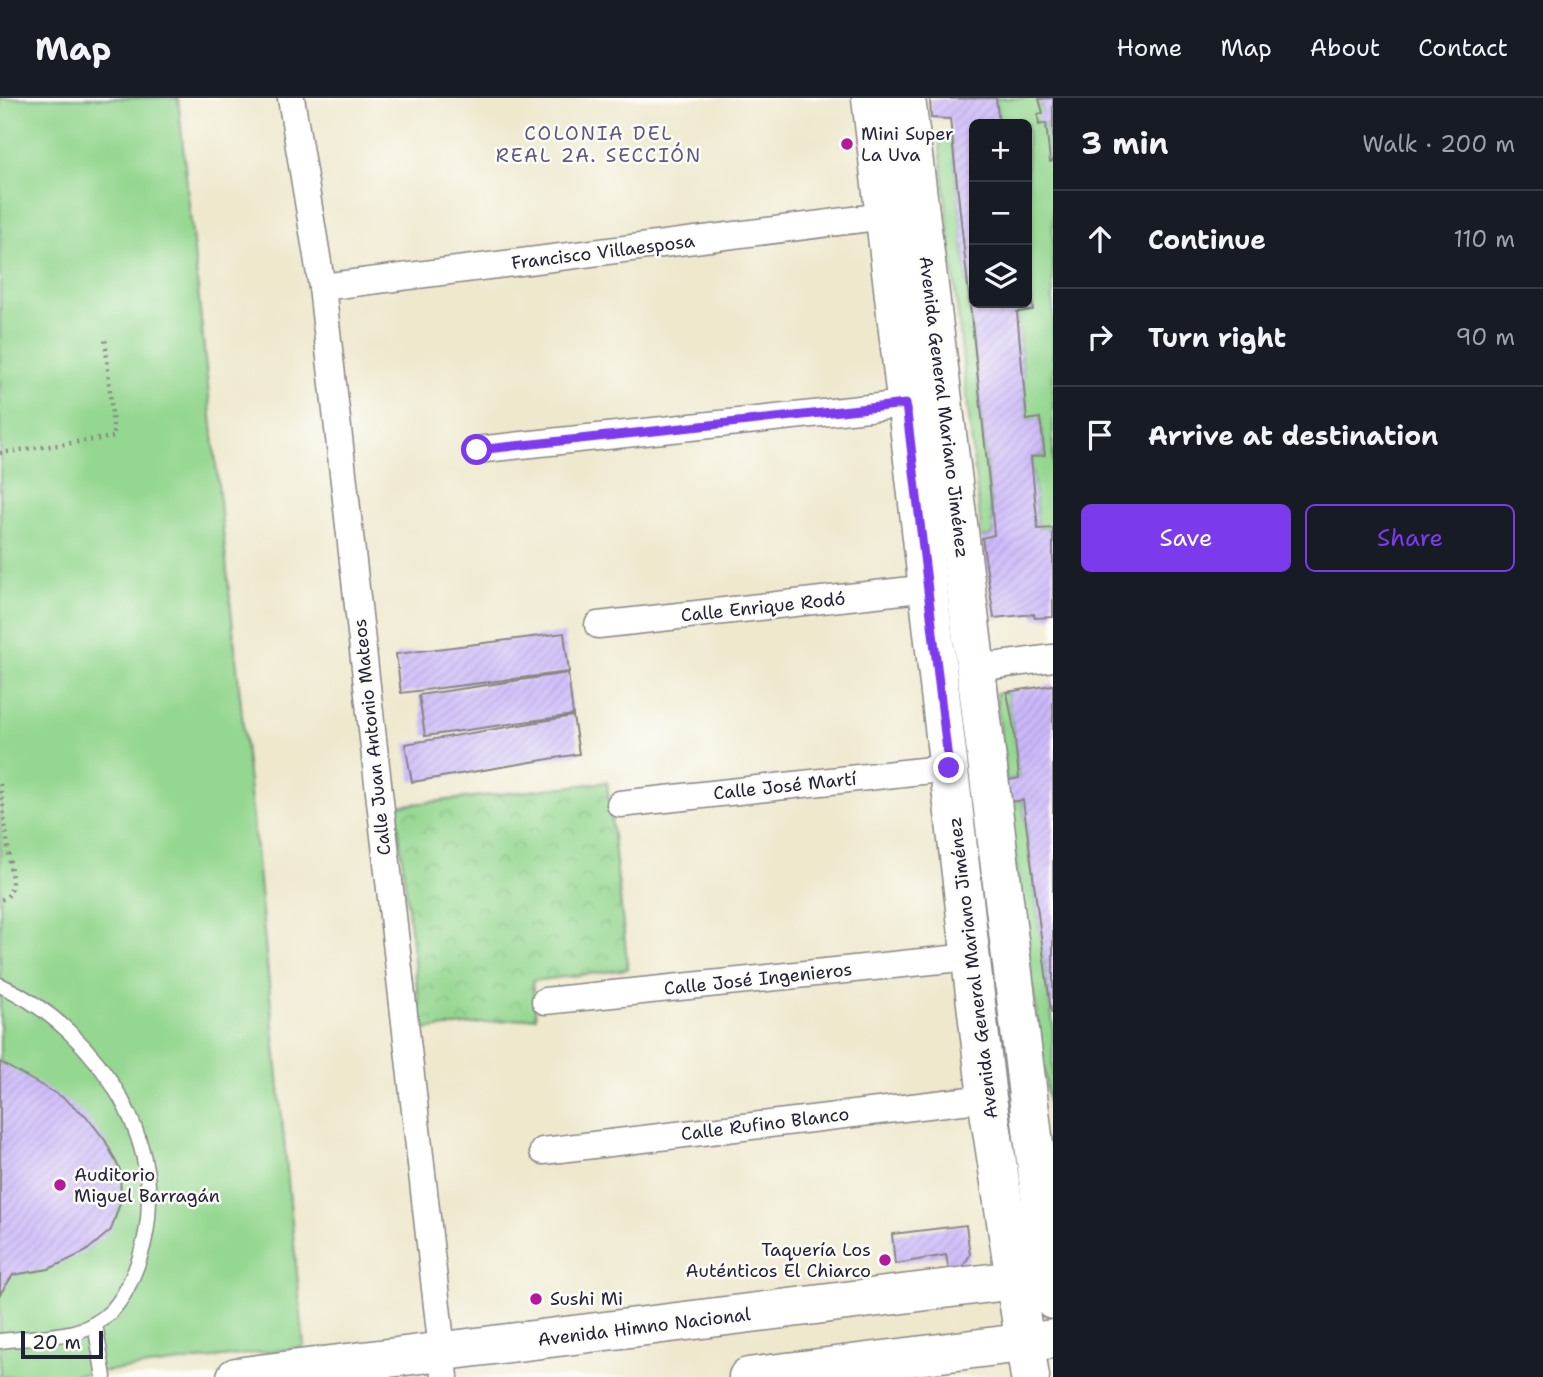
<!DOCTYPE html>
<meta charset="utf-8">
<style>
body{margin:0;font-family:"Shantell Sans",sans-serif;background:#242831;color:#f1f3f6}
.controls{position:absolute;right:21px;top:21px;display:grid;overflow:hidden;border-radius:10px;box-shadow:0 2px 5px #0004}
.controls button{width:63px;height:63px;display:grid;place-items:center;padding:0;border:0;border-bottom:2px solid #363941;background:#171b24;color:#f1f3f6;font:35px sans-serif}
.scale{position:absolute;left:21px;bottom:18px;width:82px;box-sizing:border-box;padding-left:7px;border:4px solid #22223b;border-top:0;font-size:19px;line-height:24px;white-space:nowrap;color:#22223b;-webkit-text-stroke:5px #fdfcf7;paint-order:stroke}
.stop{position:absolute;width:21px;height:21px;margin:-16px;border:5px solid #7c3aed;border-radius:50%;background:#fff}
.stop.end{background:#7c3aed;border-color:#fff;box-shadow:0 2px 7px #0008}
.list{margin:0;padding:0;list-style:none}
h2{display:flex;justify-content:space-between;align-items:center;height:91px;margin:0;padding:0 28px;font-size:30px}
h2 small{font-size:23px;font-weight:400;color:#9ea1a6}
.list li{display:grid;grid-template-columns:46px 1fr auto;gap:21px;align-items:center;box-sizing:border-box;height:98px;padding:0 28px;border-top:2px solid #363941}
.list b{display:block;font-size:26px;white-space:nowrap}
.list em{font-size:23px;font-style:normal;color:#9ea1a6}
.actions{display:flex;gap:14px;padding:21px 28px}
.actions a{flex:1;padding:16px 0;border:2px solid #7c3aed;border-radius:10px;text-align:center;font-size:24px;color:#7c3aed}
.actions .main{background:#7c3aed;color:#fff}
.icon{flex:none;width:38px;height:38px;fill:none;stroke:currentColor;stroke-width:2;stroke-linecap:round;stroke-linejoin:round}
.map{position:relative;flex:none;width:1053px;height:1279px;overflow:hidden}
header{display:flex;align-items:center;gap:42px;box-sizing:border-box;height:98px;padding:0 35px;background:#171b24;border-bottom:2px solid #363941}
header strong{font-size:33px}
nav{display:flex;gap:38px;margin-inline-start:auto;font-size:24px}
main{display:flex}
aside{flex:1;background:#171b24}
.map>svg:first-child{display:block}
.green{fill:#94d790;stroke:#5b7c66;stroke-width:2}
.park{fill:url(#park-crowns);stroke:#5b7c66;stroke-width:2}
.building{fill:url(#building-hatch)}
.lines{fill:none;stroke-linecap:round;stroke-linejoin:round}
.service-casing{stroke:#888584;stroke-width:17}
.minor-casing{stroke:#888584;stroke-width:29}
.secondary-casing{stroke:#888584;stroke-width:41}
.primary-casing{stroke:#888584;stroke-width:41}
.path{stroke:#888584;stroke-width:4.5;stroke-dasharray:2 5;stroke-linecap:butt}
.service{stroke:#fff;stroke-width:14}
.minor{stroke:#fff;stroke-width:26}
.secondary{stroke:#fff;stroke-width:38}
.primary{stroke:#fff;stroke-width:38}
.route{stroke:#7c3aed;stroke-width:9}
.poi-dot{fill:#b5179e;stroke:#fdfcf7;stroke-width:2.5}
.labels{text-anchor:middle;stroke-width:5;stroke-linejoin:round;paint-order:stroke}
.poi-label{font-size:18px;fill:#22223b;stroke:#fdfcf7;text-anchor:start}
.street-label{font-size:18px;fill:#22223b;stroke:#fdfcf7}
.neighbourhood-label{font-size:19px;letter-spacing:2px;fill:#5d567e;stroke:#fdfcf7}
</style>
<header>
<strong>Map</strong>
<nav><a>Home</a><a>Map</a><a>About</a><a>Contact</a></nav>
</header>
<main>
<div class="map">
<svg width="1053" height="1279" viewBox="0 0 1053 1279">
<defs>
<pattern id="park-crowns" width="20" height="18" patternUnits="userSpaceOnUse" patternTransform="scale(1.75)"><rect width="20" height="18" fill="#94d790"/><path d="M2 6a3 3 0 1 1 6 0M12 15a3 3 0 1 1 6 0" fill="none" stroke="#7fb87d"/></pattern>
<pattern id="building-hatch" width="6" height="6" patternUnits="userSpaceOnUse" patternTransform="scale(1.75)"><rect width="6" height="6" fill="#cbb7fa"/><path d="M-1 1l2-2M0 6l6-6M5 7l2-2" fill="none" stroke="#ae9dd7"/></pattern>
</defs>
<rect width="100%" height="100%" fill="#fdfcf7"/>
<filter id="ink" filterUnits="userSpaceOnUse"><feTurbulence type="fractalNoise" baseFrequency=".0143" numOctaves="2"/><feDisplacementMap in="SourceGraphic" scale="14" xChannelSelector="R" yChannelSelector="G"/><feConvolveMatrix kernelMatrix="1 2 1 2 8 2 1 2 1" color-interpolation-filters="sRGB"/></filter>
<filter id="wash" filterUnits="userSpaceOnUse"><feTurbulence type="fractalNoise" baseFrequency=".00686" numOctaves="4" result="noise"/><feDisplacementMap in="SourceGraphic" scale="28" xChannelSelector="R" yChannelSelector="G"/><feGaussianBlur stdDeviation="1.57" result="paint"/><feColorMatrix in="noise" values="0 0 0 0 0 0 0 0 0 0 0 0 0 0 0 0 0 1.4 0 .05"/><feComposite in="paint" operator="in"/></filter>
<g filter="url(#wash)">
<rect width="100%" height="100%" fill="#eee8cd"/>
<g class="green">
<path d="M0,0h178l78,752 48,497 -245,30h-59z"/>
<path d="M996,0h47l-4,1 4,14 -3,12 6,-2 5,39 2,-1v367l-15,1 -7,-72 14,-2 -5,-36 -13,1 -10,-108 16,-3 -3,-17 -3,-1v-167h-28z"/>
<path d="M952,39l42,398 -12,3 -43,-399z"/>
<path d="M1007,594l7,38 5,48 -13,2 -10,-86z"/>
<path d="M1023,702l30,225 -1,104 -44,-327z"/>
</g>
<path class="park" d="M607,684l21,187 -96,12 4,36 -114,13 -26,-224z"/>
<g id="blocks">
<g class="building">
<path d="M996,0l3,26h-25v179h53v-12l3,1 3,18 -16,2 10,108 13,-2 5,37 -14,2 7,72 15,-1v89l-18,1 -1,-4 -40,4 -12,-80 12,-3 -3,-35 -41,-381 -19,-1 -1,-19z"/>
<path d="M1053,0v63l-3,1 -4,-39 -7,2 -1,-11 5,-1 -4,-14z"/>
<path d="M564,535l5,39 -168,21 -5,-39z"/>
<path d="M568,575l5,42 -148,21 -6,-41z"/>
<path d="M1053,587v327h-2l-28,-212 -15,2 -3,-21 14,-3 -5,-48 -7,-38z"/>
<path d="M573,618l6,38 -167,28 -7,-38z"/>
<path d="M0,964l62,35 24,19 19,24 15,30 1,30 -10,30 -26,22 -36,17 -36,6 -13,19z"/>
<path d="M966,1127l4,30 -10,16 -11,1 -3,-17 -51,9 -3,-30z"/>
</g>
</g>
</g>
<g filter="url(#ink)">
<use href="#blocks" fill-opacity="0" stroke="#888584" stroke-width="2"/>
<g class="lines">
<defs>
<g id="service">
<path d="M0,887c99,45 177,166 139,275 -9,25 -20,51 -45,64 -23,14 -67,13 -94,17"/>
<path d="M95,1226l9,53"/>
</g>
<g id="minor">
<path d="M291,0l31,189 123,1090"/>
<path d="M322,189l563,-71"/>
<path d="M476,352l430,-46"/>
<path d="M598,527l331,-37"/>
<path d="M976,570l77,-10"/>
<path d="M620,706l329,-36"/>
<path d="M545,903l425,-44"/>
<path d="M543,1053l444,-53"/>
</g>
<g id="secondary">
<path d="M236,1279l811,-101"/>
<path d="M748,1279l305,-38"/>
</g>
<g id="primary">
<path d="M871,0l116,1000 43,279"/>
<path d="M906,0l147,1202"/>
</g>
</defs>
<use href="#service" class="service-casing"/>
<use href="#minor" class="minor-casing"/>
<use href="#secondary" class="secondary-casing"/>
<use href="#primary" class="primary-casing"/>
<g class="path">
<path d="M0,355l114,-16 -9,-100"/>
<path d="M0,686l12,96c0,10 -2,17 -12,20"/>
</g>
<use href="#service" class="service"/>
<use href="#minor" class="minor"/>
<use href="#secondary" class="secondary"/>
<use href="#primary" class="primary"/>
</g>
</g>
<g class="lines" filter="url(#ink)">
<path class="route" d="M477,352l429,-46 43,364"/>
</g>
<g class="poi-dot">
<circle cx="847" cy="46" r="7"/>
<circle cx="60" cy="1087" r="7"/>
<circle cx="885" cy="1162" r="7"/>
<circle cx="536" cy="1201" r="7"/>
</g>
<g class="labels">
<g class="poi-label">
<text x="861" y="42">Mini Super<tspan x="861" dy="21">La Uva</tspan></text>
<text x="74" y="1083">Auditorio<tspan x="74" dy="21">Miguel Barragán</tspan></text>
<text x="871" y="1158" text-anchor="end">Taquería Los<tspan x="871" dy="21">Auténticos El Chiarco</tspan></text>
<text x="550" y="1207">Sushi Mi</text>
</g>
<g class="street-label">
<text transform="translate(603 154) rotate(-7)" y="6">Francisco Villaesposa</text>
<text transform="translate(944 309) rotate(83)" y="6">Avenida General Mariano Jiménez</text>
<text transform="translate(763 509) rotate(-6)" y="6">Calle Enrique Rodó</text>
<text transform="translate(372 639) rotate(-96)" y="6">Calle Juan Antonio Mateos</text>
<text transform="translate(785 688) rotate(-6)" y="6">Calle José Martí</text>
<text transform="translate(973 870) rotate(-97)" y="6">Avenida General Mariano Jiménez</text>
<text transform="translate(758 881) rotate(-6)" y="6">Calle José Ingenieros</text>
<text transform="translate(765 1026) rotate(-7)" y="6">Calle Rufino Blanco</text>
<text transform="translate(644 1229) rotate(-7)" y="6">Avenida Himno Nacional</text>
</g>
<g class="neighbourhood-label">
<text x="599" y="42">COLONIA DEL<tspan x="599" dy="22">REAL 2A. SECCIÓN</tspan></text>
</g>
</g>
</svg>
<div class="controls">
<button>+</button>
<button>−</button>
<button><svg class="icon" aria-label="layers" viewBox="0 0 24 24"><path d="M12 4l9 5-9 5-9-5zM3 14l9 5 9-5"/></svg></button>
</div>
<div class="scale">20 m</div>
<div class="stop" style="left:477px;top:352px"></div>
<div class="stop end" style="left:949px;top:670px"></div>
</div>
<aside>
<h2>3 min<small>Walk · 200 m</small></h2>
<ul class="list">
<li><svg class="icon" aria-label="ahead" viewBox="0 0 24 24"><path d="M12 20V5M6 11l6-6 6 6"/></svg><div><b>Continue</b></div><em>110 m</em></li>
<li><svg class="icon" aria-label="right" viewBox="0 0 24 24"><path d="M7 20v-9h11M14 6l5 5-5 5"/></svg><div><b>Turn right</b></div><em>90 m</em></li>
<li><svg class="icon" aria-label="arrive" viewBox="0 0 24 24"><path d="M6 21V4h12l-3 4 3 4H6"/></svg><div><b>Arrive at destination</b></div></li>
</ul>
<div class="actions"><a class="main">Save</a><a>Share</a></div>
</aside>
</main>
